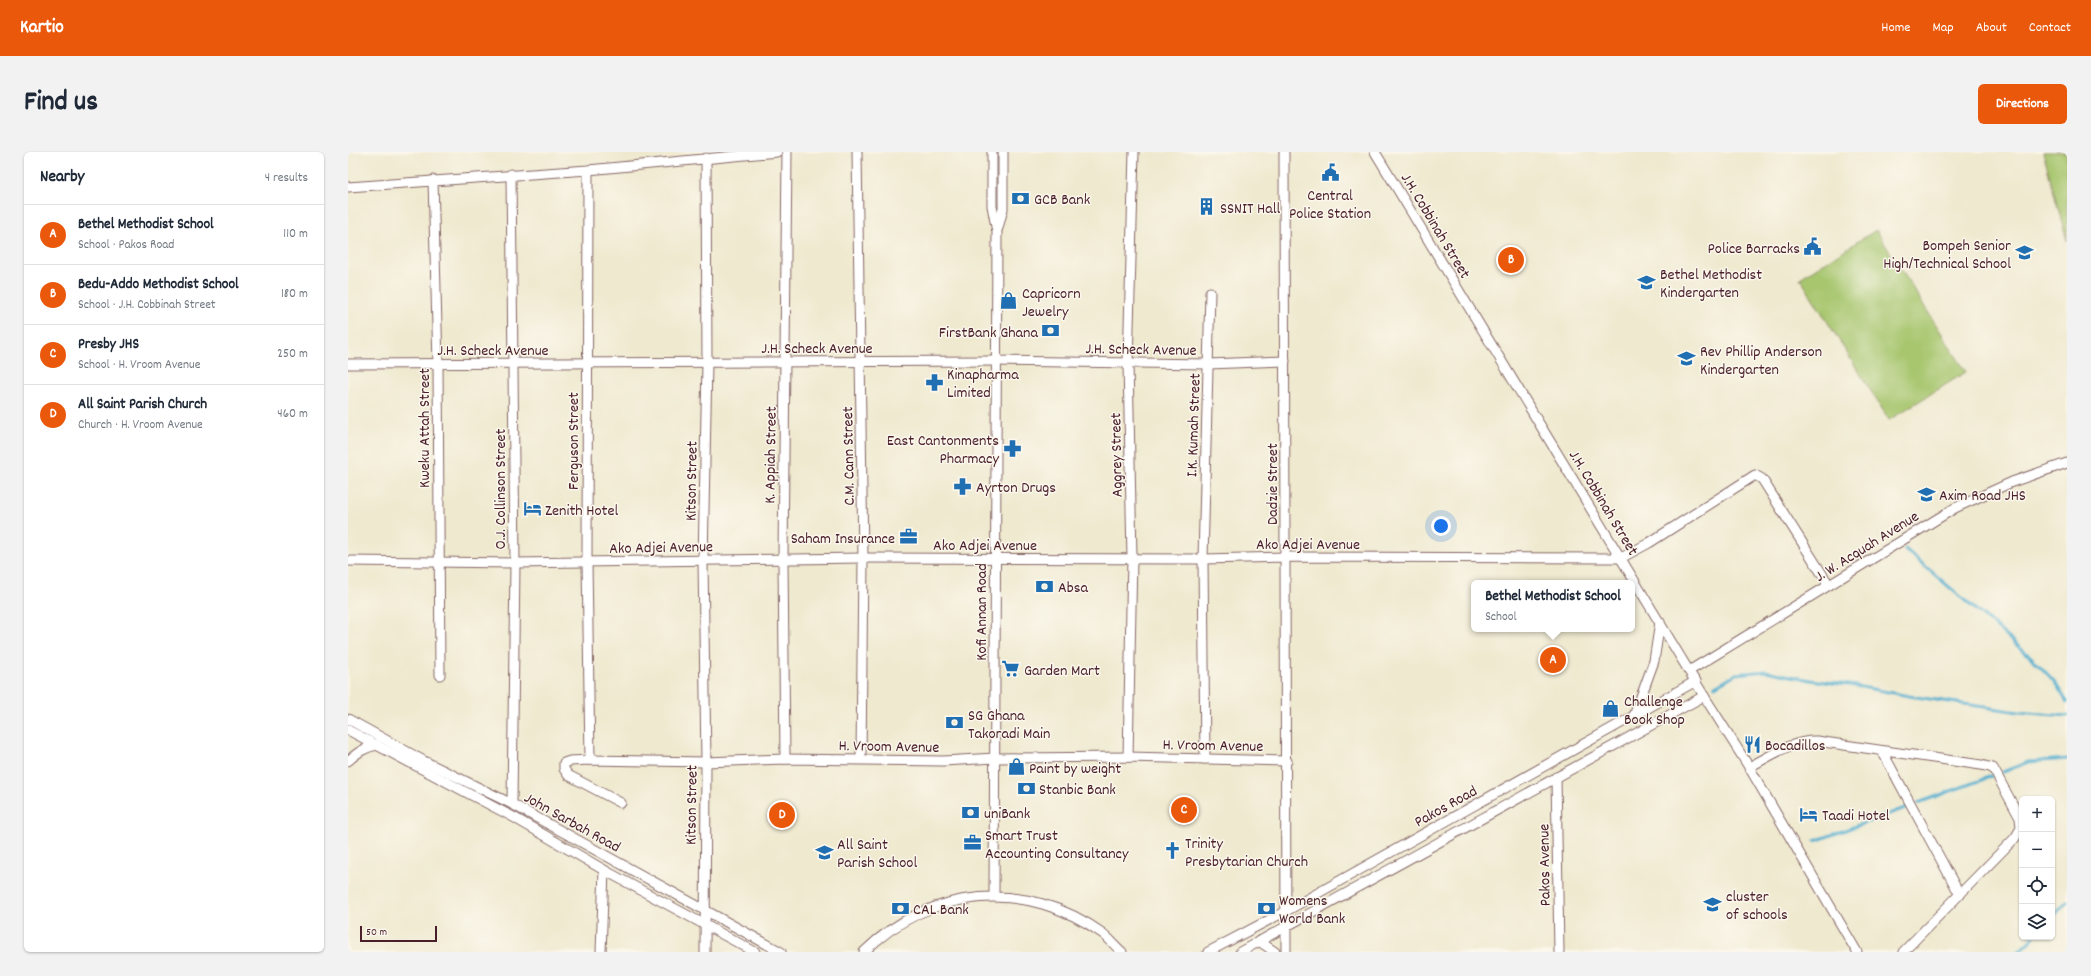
<!DOCTYPE html>
<meta charset="utf-8">
<style>
body{margin:0;font-family:Dekko,sans-serif;background:#f2f2f3;color:#1f2937}
.controls{position:absolute;right:12px;bottom:12px;display:grid;overflow:hidden;border-radius:6px;box-shadow:0 1px 3px #0004}
.controls button{width:36px;height:36px;display:grid;place-items:center;padding:0;border:0;border-bottom:1px solid #e0e1e3;background:#fff;color:#1f2937;font:20px sans-serif}
.scale{position:absolute;left:12px;bottom:10px;width:77px;box-sizing:border-box;padding-left:4px;border:2px solid #4a1f2b;border-top:0;font-size:11px;line-height:14px;white-space:nowrap;color:#4a1f2b;-webkit-text-stroke:3px #fbf7ec;paint-order:stroke}
.you{position:absolute;left:1093px;top:374px;width:14px;height:14px;margin:-10px;border:3px solid #fff;border-radius:50%;background:#1a73e8;box-shadow:0 0 0 6px #1a73e833}
.badge{display:grid;place-items:center;width:26px;height:26px;border-radius:50%;background:#ea580c;color:#fff;font-size:13px;font-weight:700}
.pin{position:absolute;translate:-50% -50%;border:2px solid #fff;box-shadow:0 1px 4px #0006}
.popup{position:absolute;left:1123px;top:428px;width:164px;height:52px;box-sizing:border-box;display:grid;place-content:center;border-radius:6px;background:#fff;filter:drop-shadow(0 1px 3px #0005);font-size:13px;white-space:nowrap;color:#747a83}
.popup b{font-size:15px;color:#1f2937}
.popup::after{content:'';position:absolute;left:50%;top:100%;margin-left:-8px;border:8px solid transparent;border-top-color:#fff}
.list{margin:0;padding:0;list-style:none}
h2{display:flex;justify-content:space-between;align-items:center;height:52px;margin:0;padding:0 16px;font-size:17px}
h2 small{font-size:13px;font-weight:400;color:#747a83}
.list li{display:grid;grid-template-columns:26px 1fr auto;gap:12px;align-items:center;box-sizing:border-box;height:60px;padding:0 16px;border-top:1px solid #e0e1e3}
.list b{display:block;font-size:15px;white-space:nowrap}
.list p{margin:0;font-size:13px;white-space:nowrap;color:#747a83}
.list em{font-size:13px;font-style:normal;color:#747a83}
.icon{flex:none;width:22px;height:22px;fill:none;stroke:currentColor;stroke-width:2;stroke-linecap:round;stroke-linejoin:round}
.map{position:relative;flex:none;width:1719px;height:800px;overflow:hidden;border-radius:6px}
header{display:flex;align-items:center;gap:24px;box-sizing:border-box;height:56px;padding:0 20px;background:#ea580c;color:#fff}
header strong{font-size:19px}
nav{display:flex;gap:22px;margin-inline-start:auto;font-size:14px}
.intro{display:flex;align-items:center;justify-content:space-between;box-sizing:border-box;height:96px;padding:0 24px}
h1{margin:0;font-size:28px}
.button{padding:10px 18px;border-radius:6px;background:#ea580c;color:#fff;font-size:14px;font-weight:700}
main{display:flex;gap:24px;padding:0 24px}
aside{flex:1;background:#fff;border-radius:6px;box-shadow:0 1px 3px #0004}
.map>svg:first-child{display:block}
.garden{fill:#a7c66e;stroke:#78724c}
.lines{fill:none;stroke-linecap:round;stroke-linejoin:round}
.stream{stroke:#51aecf;stroke-width:3}
.minor-casing{stroke:#846664;stroke-width:11}
.minor{stroke:#fff;stroke-width:9}
.labels{text-anchor:middle;stroke-width:3;stroke-linejoin:round;paint-order:stroke}
.poi-label{font-size:16px;fill:#4a1f2b;stroke:#fbf7ec;text-anchor:start}
.street-label{font-size:16px;fill:#4a1f2b;stroke:#fbf7ec}
</style>
<header>
<strong>Kartio</strong>
<nav><a>Home</a><a>Map</a><a>About</a><a>Contact</a></nav>
</header>
<div class="intro"><h1>Find us</h1><a class="button">Directions</a></div>
<main>
<aside>
<h2>Nearby<small>4 results</small></h2>
<ul class="list">
<li><span class="badge">A</span><div><b>Bethel Methodist School</b><p>School · Pakos Road</p></div><em>110 m</em></li>
<li><span class="badge">B</span><div><b>Bedu-Addo Methodist School</b><p>School · J.H. Cobbinah Street</p></div><em>180 m</em></li>
<li><span class="badge">C</span><div><b>Presby JHS</b><p>School · H. Vroom Avenue</p></div><em>250 m</em></li>
<li><span class="badge">D</span><div><b>All Saint Parish Church</b><p>Church · H. Vroom Avenue</p></div><em>460 m</em></li>
</ul>
</aside>
<div class="map">
<svg width="1719" height="800" viewBox="0 0 1719 800">
<rect width="100%" height="100%" fill="#fbf7ec"/>
<filter id="ink" filterUnits="userSpaceOnUse"><feTurbulence type="fractalNoise" baseFrequency=".025" numOctaves="2"/><feDisplacementMap in="SourceGraphic" scale="8" xChannelSelector="R" yChannelSelector="G"/><feConvolveMatrix kernelMatrix="1 2 1 2 8 2 1 2 1" color-interpolation-filters="sRGB"/></filter>
<filter id="wash" filterUnits="userSpaceOnUse"><feTurbulence type="fractalNoise" baseFrequency=".012" numOctaves="4" result="noise"/><feDisplacementMap in="SourceGraphic" scale="16" xChannelSelector="R" yChannelSelector="G"/><feGaussianBlur stdDeviation="0.9" result="paint"/><feColorMatrix in="noise" values="0 0 0 0 0 0 0 0 0 0 0 0 0 0 0 0 0 1.4 0 .05"/><feComposite in="paint" operator="in"/></filter>
<g filter="url(#wash)">
<rect width="100%" height="100%" fill="#efe9cf"/>
<g class="garden">
<path d="M1695,0h24v89z"/>
<path d="M1528,78l90,142 -77,48 -89,-142z"/>
</g>
<g class="lines">
<g class="stream">
<path d="M1557,397l128,110 21,22 13,21"/>
<path d="M1367,534l21,-12 30,-3 45,9 45,6 53,10 110,16 48,4"/>
<path d="M1655,620l25,-10 39,-3"/>
<path d="M1570,651l74,-27"/>
<path d="M1467,689l93,-34"/>
<path d="M1704,766l15,-16"/>
<path d="M1670,800l16,-15"/>
</g>
</g>
</g>
<g filter="url(#ink)">
<g class="lines">
<defs>
<g id="minor">
<path d="M509,0l6,406 -2,201"/>
<path d="M644,0v54l5,26 -3,664"/>
<path d="M936,0l2,800"/>
<path d="M1027,0l329,544 45,71 108,185"/>
<path d="M240,18l-1,392 3,198"/>
<path d="M163,22l4,389 -3,241"/>
<path d="M85,28l5,184 2,311"/>
<path d="M0,35l240,-17 189,-18"/>
<path d="M650,76l5,-19v-57"/>
<path d="M0,212l648,-3 213,3 76,-3"/>
<path d="M0,409l167,2 348,-5 340,1 83,-2 335,1 28,-15 106,-68 7,4 67,106"/>
<path d="M1341,519l266,-163 57,-26 55,-19"/>
<path d="M1286,564l20,-55 6,-39"/>
<path d="M0,567l76,42 88,43 269,148"/>
<path d="M0,578l167,88 89,52 151,82"/>
<path d="M1534,599l78,144"/>
<path d="M780,605l4,-199 -4,-195 6,-211"/>
<path d="M437,607l-2,-199 4,-408"/>
<path d="M857,607l-2,-200 7,-267"/>
<path d="M0,609c9,-8 17,-14 29,-16"/>
<path d="M1401,615c22,-11 43,-27 68,-26l164,24 12,3 27,50 1,10 -6,10 -112,114"/>
<path d="M1208,625l3,175"/>
<path d="M273,651l-53,-28 -4,-6v-6l6,-2 20,-1 116,2 79,-3 158,2 52,-3 133,-1 159,4"/>
<path d="M911,789l16,11"/>
<path d="M253,800l3,-82"/>
<path d="M357,800l1,-190 -3,-201 4,-198 -1,-205"/>
<path d="M516,800c67,-66 162,-73 238,-19 7,5 13,13 20,19"/>
<path d="M860,800l78,-41 410,-230"/>
<path d="M892,800l464,-256"/>
</g>
</defs>
<use href="#minor" class="minor-casing"/>
<use href="#minor" class="minor"/>
</g>
</g>
<defs>
<symbol id="civic-bare" viewBox="-9 -9 18 18"><path d="M-.6-6.5H3V-4.5H.6V-3L4-1V1h2V6H-6V1h2V-1L-.6-3ZM-1.2 2.5V6h2.4V2.5Z" fill="#1f6fb2" stroke="#fbf7ec" stroke-width="2.5" paint-order="stroke"/></symbol>
<symbol id="bank-bare" viewBox="-9 -9 18 18"><path d="M-6-4H6V4H-6ZM0-2.3a2.3 2.3 0 1 0 0 4.6a2.3 2.3 0 1 0 0-4.6Z" fill="#1f6fb2" stroke="#fbf7ec" stroke-width="2.5" paint-order="stroke"/></symbol>
<symbol id="building-bare" viewBox="-9 -9 18 18"><path d="M-4-6H4V6H1V3H-1V6H-4ZM-2.5-4.3h1.7v1.8h-1.7ZM.8-4.3h1.7v1.8H.8ZM-2.5-1h1.7V.8h-1.7ZM.8-1h1.7V.8H.8Z" fill="#1f6fb2" stroke="#fbf7ec" stroke-width="2.5" paint-order="stroke"/></symbol>
<symbol id="school-bare" viewBox="-9 -9 18 18"><path d="M0-5L7-2L0 1L-7-2ZM-4 1L0 2.5L4 1V4Q0 6-4 4Z" fill="#1f6fb2" stroke="#fbf7ec" stroke-width="2.5" paint-order="stroke"/></symbol>
<symbol id="shop-bare" viewBox="-9 -9 18 18"><path d="M-5-2.5h2.3a2.7 3.5 0 0 1 5.4 0H5L5.5 6h-11ZM-1.5-2.5h3a1.5 2.3 0 0 0-3 0Z" fill="#1f6fb2" stroke="#fbf7ec" stroke-width="2.5" paint-order="stroke"/></symbol>
<symbol id="pharmacy-bare" viewBox="-9 -9 18 18"><path d="M-2-6h4v4h4v4h-4v4h-4v-4h-4v-4h4Z" fill="#1f6fb2" stroke="#fbf7ec" stroke-width="2.5" paint-order="stroke"/></symbol>
<symbol id="hotel-bare" viewBox="-9 -9 18 18"><path d="M-6-4.5h1.5V1H6V5H4.5V3h-9V5H-6ZM-4 0a1.8 1.8 0 1 1 3.6 0ZM.5 0V-2.5h3Q6-2.5 6 0Z" fill="#1f6fb2" stroke="#fbf7ec" stroke-width="2.5" paint-order="stroke"/></symbol>
<symbol id="office-bare" viewBox="-9 -9 18 18"><path d="M-6-3h4V-5.5h4V-3h4V5H-6ZM-1-4.5V-3h2v-1.5ZM-6 0V1H6V0Z" fill="#1f6fb2" stroke="#fbf7ec" stroke-width="2.5" paint-order="stroke"/></symbol>
<symbol id="supermarket-bare" viewBox="-9 -9 18 18"><path d="M-6-5.5h2.5l.6 2H6L4.5 2H-2.5L-4.4-4H-6ZM-1.5 3.2a1.3 1.3 0 1 0 .1 0ZM3 3.2a1.3 1.3 0 1 0 .1 0Z" fill="#1f6fb2" stroke="#fbf7ec" stroke-width="2.5" paint-order="stroke"/></symbol>
<symbol id="restaurant-bare" viewBox="-9 -9 18 18"><path d="M-5-6h1v4h1v-4h1v4h1v-4h1v5L-1.5 .5V6h-2V.5L-5-1ZM5-6V6H3V1.5H1.5Q1.5-4 5-6Z" fill="#1f6fb2" stroke="#fbf7ec" stroke-width="2.5" paint-order="stroke"/></symbol>
<symbol id="church-bare" viewBox="-9 -9 18 18"><path d="M-1.2-6h2.4v3.5h3.3v2.4h-3.3V6h-2.4V-.1h-3.3v-2.4h3.3Z" fill="#1f6fb2" stroke="#fbf7ec" stroke-width="2.5" paint-order="stroke"/></symbol>
</defs>
<g fill-rule="evenodd">
<use href="#civic-bare" x="970" y="8" width="25" height="25"/>
<use href="#bank-bare" x="660" y="34" width="25" height="25"/>
<use href="#building-bare" x="846" y="42" width="25" height="25"/>
<use href="#civic-bare" x="1452" y="82" width="25" height="25"/>
<use href="#school-bare" x="1664" y="88" width="25" height="25"/>
<use href="#school-bare" x="1286" y="118" width="25" height="25"/>
<use href="#shop-bare" x="648" y="136" width="25" height="25"/>
<use href="#bank-bare" x="690" y="166" width="25" height="25"/>
<use href="#school-bare" x="1326" y="194" width="25" height="25"/>
<use href="#pharmacy-bare" x="574" y="218" width="25" height="25"/>
<use href="#pharmacy-bare" x="652" y="284" width="25" height="25"/>
<use href="#pharmacy-bare" x="602" y="322" width="25" height="25"/>
<use href="#school-bare" x="1566" y="330" width="25" height="25"/>
<use href="#hotel-bare" x="172" y="344" width="25" height="25"/>
<use href="#office-bare" x="548" y="372" width="25" height="25"/>
<use href="#bank-bare" x="684" y="422" width="25" height="25"/>
<use href="#supermarket-bare" x="650" y="504" width="25" height="25"/>
<use href="#shop-bare" x="1250" y="544" width="25" height="25"/>
<use href="#bank-bare" x="594" y="558" width="25" height="25"/>
<use href="#restaurant-bare" x="1392" y="580" width="25" height="25"/>
<use href="#shop-bare" x="656" y="602" width="25" height="25"/>
<use href="#bank-bare" x="666" y="624" width="25" height="25"/>
<use href="#bank-bare" x="610" y="648" width="25" height="25"/>
<use href="#hotel-bare" x="1448" y="650" width="25" height="25"/>
<use href="#office-bare" x="612" y="678" width="25" height="25"/>
<use href="#church-bare" x="812" y="686" width="25" height="25"/>
<use href="#school-bare" x="464" y="688" width="25" height="25"/>
<use href="#school-bare" x="1352" y="740" width="25" height="25"/>
<use href="#bank-bare" x="540" y="744" width="25" height="25"/>
<use href="#bank-bare" x="906" y="744" width="25" height="25"/>
</g>
<g class="labels">
<g class="poi-label">
<text x="982" y="48" text-anchor="middle">Central<tspan x="982" dy="18">Police Station</tspan></text>
<text x="686" y="52">GCB Bank</text>
<text x="872" y="61">SSNIT Hall</text>
<text x="1663" y="98" text-anchor="end">Bompeh Senior<tspan x="1663" dy="18">High/Technical School</tspan></text>
<text x="1452" y="101" text-anchor="end">Police Barracks</text>
<text x="1312" y="127">Bethel Methodist<tspan x="1312" dy="18">Kindergarten</tspan></text>
<text x="674" y="146">Capricorn<tspan x="674" dy="18">Jewelry</tspan></text>
<text x="690" y="185" text-anchor="end">FirstBank Ghana</text>
<text x="1352" y="204">Rev Phillip Anderson<tspan x="1352" dy="18">Kindergarten</tspan></text>
<text x="599" y="227">Kinapharma<tspan x="599" dy="18">Limited</tspan></text>
<text x="651" y="293" text-anchor="end">East Cantonments<tspan x="651" dy="18">Pharmacy</tspan></text>
<text x="628" y="340">Ayrton Drugs</text>
<text x="1591" y="348">Axim Road JHS</text>
<text x="197" y="363">Zenith Hotel</text>
<text x="547" y="391" text-anchor="end">Saham Insurance</text>
<text x="710" y="440">Absa</text>
<text x="676" y="523">Garden Mart</text>
<text x="1276" y="554">Challenge<tspan x="1276" dy="18">Book Shop</tspan></text>
<text x="620" y="568">SG Ghana<tspan x="620" dy="18">Takoradi Main</tspan></text>
<text x="1417" y="598">Bocadillos</text>
<text x="681" y="621">Paint by weight</text>
<text x="691" y="642">Stanbic Bank</text>
<text x="636" y="666">uniBank</text>
<text x="1474" y="668">Taadi Hotel</text>
<text x="637" y="688">Smart Trust<tspan x="637" dy="18">Accounting Consultancy</tspan></text>
<text x="837" y="696">Trinity<tspan x="837" dy="18">Presbytarian Church</tspan></text>
<text x="489" y="697">All Saint<tspan x="489" dy="18">Parish School</tspan></text>
<text x="1378" y="749">cluster<tspan x="1378" dy="18">of schools</tspan></text>
<text x="931" y="753">Womens<tspan x="931" dy="18">World Bank</tspan></text>
<text x="565" y="762">CAL Bank</text>
</g>
<g class="street-label">
<text transform="translate(1089 73) rotate(59)" y="6">J.H. Cobbinah Street</text>
<text x="469" y="201">J.H. Scheck Avenue</text>
<text transform="translate(793 196) rotate(1)" y="6">J.H. Scheck Avenue</text>
<text x="145" y="203">J.H. Scheck Avenue</text>
<text transform="translate(844 273) rotate(-88)" y="6">I.K. Kumah Street</text>
<text transform="translate(75 276) rotate(-90)" y="6">Kweku Attah Street</text>
<text transform="translate(224 289) rotate(-90)" y="6">Ferguson Street</text>
<text transform="translate(421 303) rotate(-89)" y="6">K. Appiah Street</text>
<text transform="translate(767 303) rotate(-91)" y="6">Aggrey Street</text>
<text transform="translate(499 304) rotate(-91)" y="6">C.M. Cann Street</text>
<text transform="translate(342 329) rotate(-89)" y="6">Kitson Street</text>
<text transform="translate(923 332) rotate(-90)" y="6">Dadzie Street</text>
<text transform="translate(151 337) rotate(-90)" y="6">O.J. Collinson Street</text>
<text transform="translate(1257 350) rotate(59)" y="6">J.H. Cobbinah Street</text>
<text x="960" y="397">Ako Adjei Avenue</text>
<text x="637" y="398">Ako Adjei Avenue</text>
<text transform="translate(1518 393) rotate(-32)" y="6">J. W. Acquah Avenue</text>
<text transform="translate(313 394) rotate(-1)" y="6">Ako Adjei Avenue</text>
<text transform="translate(632 460) rotate(-90)" y="6">Kofi Annan Road</text>
<text transform="translate(865 592) rotate(1)" y="6">H. Vroom Avenue</text>
<text transform="translate(541 593) rotate(1)" y="6">H. Vroom Avenue</text>
<text transform="translate(342 653) rotate(-89)" y="6">Kitson Street</text>
<text transform="translate(1097 653) rotate(-29)" y="6">Pakos Road</text>
<text transform="translate(225 669) rotate(29)" y="6">John Sarbah Road</text>
<text transform="translate(1195 713) rotate(-91)" y="6">Pakos Avenue</text>
</g>
</g>
</svg>
<div class="controls">
<button>+</button>
<button>−</button>
<button><svg class="icon" aria-label="locate" viewBox="0 0 24 24"><circle cx="12" cy="12" r="6"/><path d="M12 2v4M12 18v4M2 12h4M18 12h4"/></svg></button>
<button><svg class="icon" aria-label="layers" viewBox="0 0 24 24"><path d="M12 4l9 5-9 5-9-5zM3 14l9 5 9-5"/></svg></button>
</div>
<div class="scale">50 m</div>
<div class="you"></div>
<div class="pin badge" style="left:1205px;top:508px">A</div>
<div class="popup"><b>Bethel Methodist School</b>School</div>
<div class="pin badge" style="left:1163px;top:108px">B</div>
<div class="pin badge" style="left:836px;top:658px">C</div>
<div class="pin badge" style="left:434px;top:663px">D</div>
</div>
</main>
